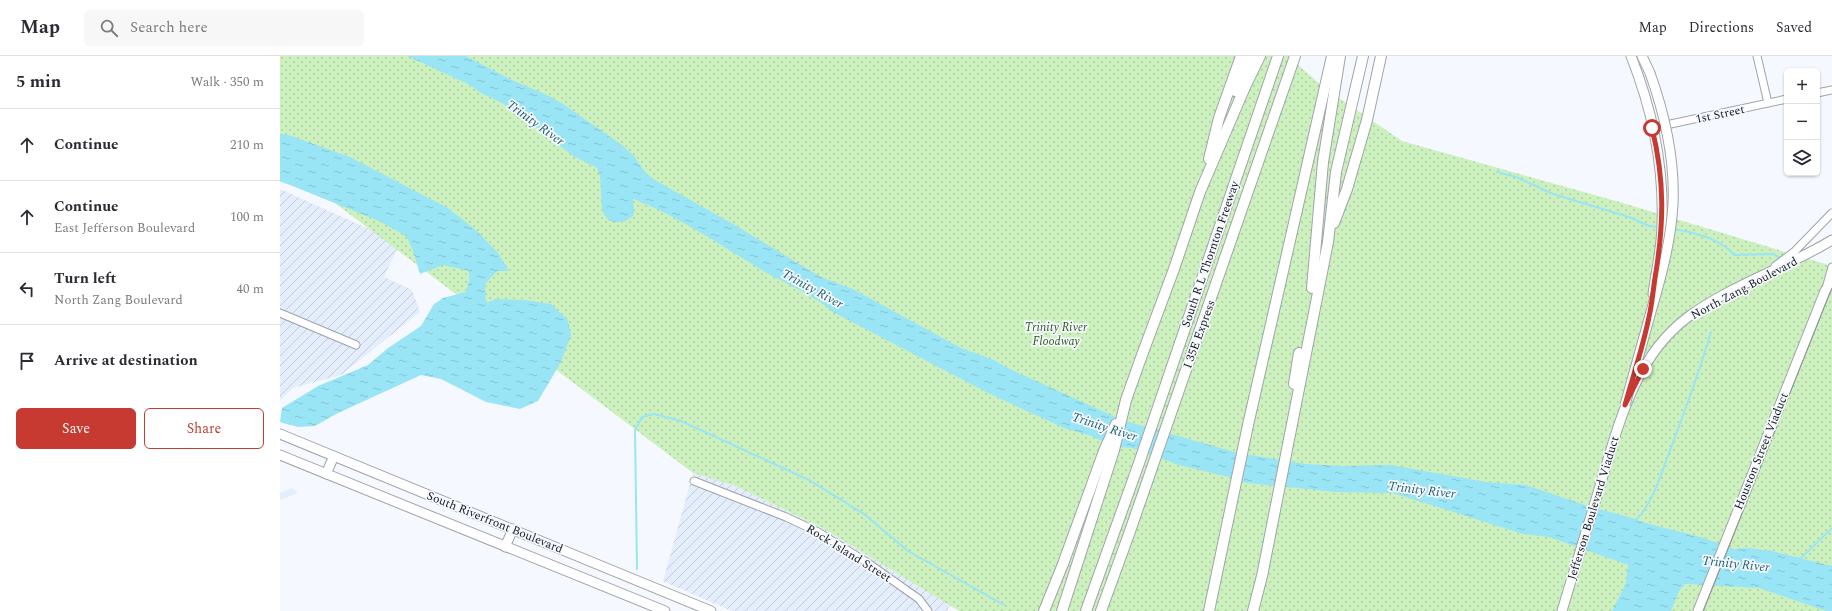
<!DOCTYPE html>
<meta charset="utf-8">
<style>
body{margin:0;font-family:Spectral,serif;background:#f7f7f7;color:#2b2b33}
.controls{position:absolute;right:12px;top:12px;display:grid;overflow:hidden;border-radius:6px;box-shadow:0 1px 3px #0004}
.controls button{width:36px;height:36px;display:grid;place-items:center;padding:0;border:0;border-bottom:1px solid #e1e1e2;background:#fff;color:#2b2b33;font:20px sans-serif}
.stop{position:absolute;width:12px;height:12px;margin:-9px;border:3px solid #c73a31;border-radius:50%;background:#fff}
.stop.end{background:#c73a31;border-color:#fff;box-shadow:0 1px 4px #0008}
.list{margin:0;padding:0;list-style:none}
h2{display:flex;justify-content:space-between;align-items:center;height:52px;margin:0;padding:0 16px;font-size:17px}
h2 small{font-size:13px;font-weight:400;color:#7c7c81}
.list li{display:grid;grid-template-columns:26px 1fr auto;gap:12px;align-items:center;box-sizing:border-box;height:72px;padding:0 16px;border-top:1px solid #e1e1e2}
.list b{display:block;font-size:15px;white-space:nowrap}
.list p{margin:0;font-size:13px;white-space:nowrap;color:#7c7c81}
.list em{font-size:13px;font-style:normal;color:#7c7c81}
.actions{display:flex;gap:8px;padding:12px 16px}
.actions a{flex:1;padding:9px 0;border:1px solid #c73a31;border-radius:6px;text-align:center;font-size:14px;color:#c73a31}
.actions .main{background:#c73a31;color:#fff}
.icon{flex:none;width:22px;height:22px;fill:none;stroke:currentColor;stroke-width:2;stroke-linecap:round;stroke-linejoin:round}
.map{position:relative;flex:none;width:1552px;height:555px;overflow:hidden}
header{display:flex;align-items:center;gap:24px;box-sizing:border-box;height:56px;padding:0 20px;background:#fff;border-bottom:1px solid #e1e1e2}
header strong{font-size:19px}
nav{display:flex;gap:22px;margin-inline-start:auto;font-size:14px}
.search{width:280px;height:36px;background:#f7f7f7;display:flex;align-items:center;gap:10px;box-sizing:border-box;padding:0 14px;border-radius:6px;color:#7c7c81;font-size:15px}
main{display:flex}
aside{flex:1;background:#fff}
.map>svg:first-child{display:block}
.built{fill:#e4edfb}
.industrial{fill:url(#industrial-furrows)}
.green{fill:url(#green-dots)}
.water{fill:url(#water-ripples)}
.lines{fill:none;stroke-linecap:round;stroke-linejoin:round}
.stream{stroke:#99e5f6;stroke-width:2}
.minor-casing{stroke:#9fa4aa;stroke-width:9}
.major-casing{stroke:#9fa4aa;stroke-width:11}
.highway-casing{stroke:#9fa4aa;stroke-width:12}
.minor{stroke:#fff;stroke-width:7}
.major{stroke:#fff;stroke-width:9}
.highway{stroke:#fff;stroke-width:10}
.tram{stroke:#919398;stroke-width:1}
.major-bridge-casing{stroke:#9fa4aa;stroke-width:11;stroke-linecap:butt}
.major-bridge{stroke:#fff;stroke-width:9}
.route{stroke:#c73a31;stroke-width:5}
.labels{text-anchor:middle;stroke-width:3.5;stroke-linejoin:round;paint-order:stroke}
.street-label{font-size:12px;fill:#18191c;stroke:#f5f9ff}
.park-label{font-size:12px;font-style:italic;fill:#305c19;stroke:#f5f9ff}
.water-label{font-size:13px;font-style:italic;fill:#215f6b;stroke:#f5f9ff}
</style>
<header>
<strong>Map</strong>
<div class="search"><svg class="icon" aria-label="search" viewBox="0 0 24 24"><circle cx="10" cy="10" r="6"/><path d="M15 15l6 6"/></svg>Search here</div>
<nav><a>Map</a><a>Directions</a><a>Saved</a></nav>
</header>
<main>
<aside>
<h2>5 min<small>Walk · 350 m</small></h2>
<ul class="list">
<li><svg class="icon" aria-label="ahead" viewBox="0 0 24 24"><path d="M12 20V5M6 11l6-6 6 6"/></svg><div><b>Continue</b></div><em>210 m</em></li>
<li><svg class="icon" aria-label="ahead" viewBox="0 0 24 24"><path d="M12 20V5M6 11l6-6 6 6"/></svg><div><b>Continue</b><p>East Jefferson Boulevard</p></div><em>100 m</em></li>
<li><svg class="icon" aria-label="left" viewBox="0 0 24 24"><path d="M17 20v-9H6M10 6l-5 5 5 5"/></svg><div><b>Turn left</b><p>North Zang Boulevard</p></div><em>40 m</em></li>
<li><svg class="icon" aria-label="arrive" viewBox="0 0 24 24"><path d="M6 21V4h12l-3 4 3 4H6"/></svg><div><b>Arrive at destination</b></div></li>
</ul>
<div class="actions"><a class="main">Save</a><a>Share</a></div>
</aside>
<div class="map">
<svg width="1552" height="555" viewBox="0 0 1552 555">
<defs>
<pattern id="industrial-furrows" width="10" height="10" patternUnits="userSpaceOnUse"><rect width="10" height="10" fill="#e4edfb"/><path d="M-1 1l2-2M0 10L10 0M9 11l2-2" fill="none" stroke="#c3cbd7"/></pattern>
<pattern id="green-dots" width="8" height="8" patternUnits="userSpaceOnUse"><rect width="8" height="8" fill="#cdf1be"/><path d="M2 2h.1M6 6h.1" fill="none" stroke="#afcea3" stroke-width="1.8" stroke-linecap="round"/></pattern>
<pattern id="water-ripples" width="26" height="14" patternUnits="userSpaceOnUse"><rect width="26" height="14" fill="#99e5f6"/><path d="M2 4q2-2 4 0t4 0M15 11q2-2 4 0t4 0" fill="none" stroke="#83c4d2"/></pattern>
</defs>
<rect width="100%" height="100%" fill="#f5f9ff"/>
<path class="built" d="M12,432l6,5 -18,7v-7z"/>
<g class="industrial">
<path d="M0,133l120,54 -16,34 28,13 8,22 -79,63 -48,13 -13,12z"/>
<path d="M413,417l43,13 90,44 124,75 -3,6h-215l-69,-30z"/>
</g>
<path class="green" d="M0,0h1008l35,31 79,54 214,60 216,65v345h-873l-133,-81 -90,-44 -43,-13 -374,-282 -39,-9z"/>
<g class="water">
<path d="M127,0h59l46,24 35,15 16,9 59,41 12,11 11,16 10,8 78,44 88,53 32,12 108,59 33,12 14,8 114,52 116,33 67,11 39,2 47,-1 95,17 40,3 59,20 47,13 17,6 52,13 33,12 15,-1 23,3 60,15v45h-6l-67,-23 -74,-4 -5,5 -9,22h-59l14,-28 2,-18 -79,-28 -26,-3 -130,-41 -58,-1 -88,-9 -14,-5 -54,-13 -47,-17 -16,-1 -25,-11 -27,-8 -74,-34 -157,-82c-19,-17 -45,-27 -68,-40 -43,-26 -84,-54 -131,-73 -3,6 3,13 -2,18 -11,8 -25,8 -30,-7l-2,-34 -3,-8 -24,-12 -47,-36 -8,-9 -39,-19 -9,-7z"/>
<path d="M0,78h6l64,23 98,51 29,23 22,23 10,17h-12l-12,13 1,19 10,-4 29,1 26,4 17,16 3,15 -10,27 -23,39 -18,8 -34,-7 -45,-23 -20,-4 -85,39 -21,12 -17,1 -18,-5 2,-14 36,-22 50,-21 20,-17 33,-22 13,-22 9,-6 23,-6 3,-11v-10l-26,-6 -23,9 -8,-26 -6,-12 -27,-15 -99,-40z"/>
</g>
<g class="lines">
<g class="stream">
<path d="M1217,116l19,5 37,17 76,23 20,9 9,1"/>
<path d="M1392,173c21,3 49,10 62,26"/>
<path d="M1454,199l39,-1 8,4"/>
<path d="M1355,465c18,-18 25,-44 34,-68 15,-40 30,-79 42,-121"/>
<path d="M1520,503l32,-31"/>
<path d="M357,513l-2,-139 7,-13 12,-3 27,7 128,59 55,34 44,37 96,54"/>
</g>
<defs>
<g id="minor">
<path d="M1477,0l11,47"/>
<path d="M1537,37l15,-3"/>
<path d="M1372,72l135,-29"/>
<path d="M1495,210l20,-15 37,-38"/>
<path d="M1547,229l5,-18"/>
<path d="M0,257l76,32"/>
<path d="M414,425l92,36 32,15 50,31 51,36 9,12"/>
</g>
<g id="major">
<path d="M1351,0c21,53 33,111 31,168 0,23 -6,47 -9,70"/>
<path d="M1362,0l8,17"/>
<path d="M0,378l431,177"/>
<path d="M0,399l385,156"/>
<path d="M46,418l8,-18"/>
<path d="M225,491l8,-18"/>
<path d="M1282,555c12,-41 25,-81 37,-122 19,-61 34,-131 89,-172 43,-32 98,-49 144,-77"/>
<path d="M1418,555l112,-282 15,-38 7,-10"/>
</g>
<g id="highway">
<path d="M955,35l16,-35"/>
<path d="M929,103l10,-41 22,-62"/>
<path d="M1054,167l13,-34 20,-69 14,-64"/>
<path d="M1032,232l11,-126 17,-106"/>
<path d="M1014,328l5,-31"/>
<path d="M764,555l19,-47 41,-113 12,-27"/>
<path d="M782,555l52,-161 12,-50 16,-45 32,-86 26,-77 45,-105 15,-31"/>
<path d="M806,555l53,-148 139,-407"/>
<path d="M821,555l28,-77 166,-478"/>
<path d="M929,555l39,-186 84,-369"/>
<path d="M973,555l9,-35 66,-334 8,-70 27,-116"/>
</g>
</defs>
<use href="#minor" class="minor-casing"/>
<use href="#major" class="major-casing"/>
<use href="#highway" class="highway-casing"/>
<use href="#minor" class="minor"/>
<use href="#major" class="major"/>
<use href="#highway" class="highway"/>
<path class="tram" d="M1423,555l129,-323"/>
<defs>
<path id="major-bridge" d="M1345,349c9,-33 18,-65 27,-97 10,-34 19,-68 21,-104 2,-45 -8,-89 -23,-131"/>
</defs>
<use href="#major-bridge" class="major-bridge-casing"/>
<use href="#major-bridge" class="major-bridge"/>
</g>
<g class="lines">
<path class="route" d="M1363,313l-18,36c8,-29 18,-58 24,-88 3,-13 4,-26 6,-39 9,-54 10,-97 -3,-150"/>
</g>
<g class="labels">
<g class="street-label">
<text transform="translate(1440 58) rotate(-12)" y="4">1st Street</text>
<text transform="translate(930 198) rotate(-71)" y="4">South R L Thornton Freeway</text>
<text transform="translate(1464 232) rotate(-28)" y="4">North Zang Boulevard</text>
<text transform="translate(919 278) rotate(-70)" y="4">I 35E Express</text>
<text transform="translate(1481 395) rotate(-68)" y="4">Houston Street Viaduct</text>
<text transform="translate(1313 452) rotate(-73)" y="4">Jefferson Boulevard Viaduct</text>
<text transform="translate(215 466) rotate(22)" y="4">South Riverfront Boulevard</text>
<text transform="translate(569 497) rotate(32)" y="4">Rock Island Street</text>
</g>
<g class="park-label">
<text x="776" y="275">Trinity River<tspan x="776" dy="14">Floodway</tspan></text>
</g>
<g class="water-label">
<text transform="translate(256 66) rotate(36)" y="5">Trinity River</text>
<text transform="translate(533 232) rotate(29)" y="5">Trinity River</text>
<text transform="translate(825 370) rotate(18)" y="5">Trinity River</text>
<text transform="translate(1142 433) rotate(7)" y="5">Trinity River</text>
<text transform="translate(1456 507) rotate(6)" y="5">Trinity River</text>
</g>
</g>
</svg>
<div class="controls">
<button>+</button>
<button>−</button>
<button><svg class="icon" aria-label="layers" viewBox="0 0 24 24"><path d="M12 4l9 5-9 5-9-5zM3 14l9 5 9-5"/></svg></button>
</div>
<div class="stop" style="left:1372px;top:72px"></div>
<div class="stop end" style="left:1363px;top:313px"></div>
</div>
</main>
